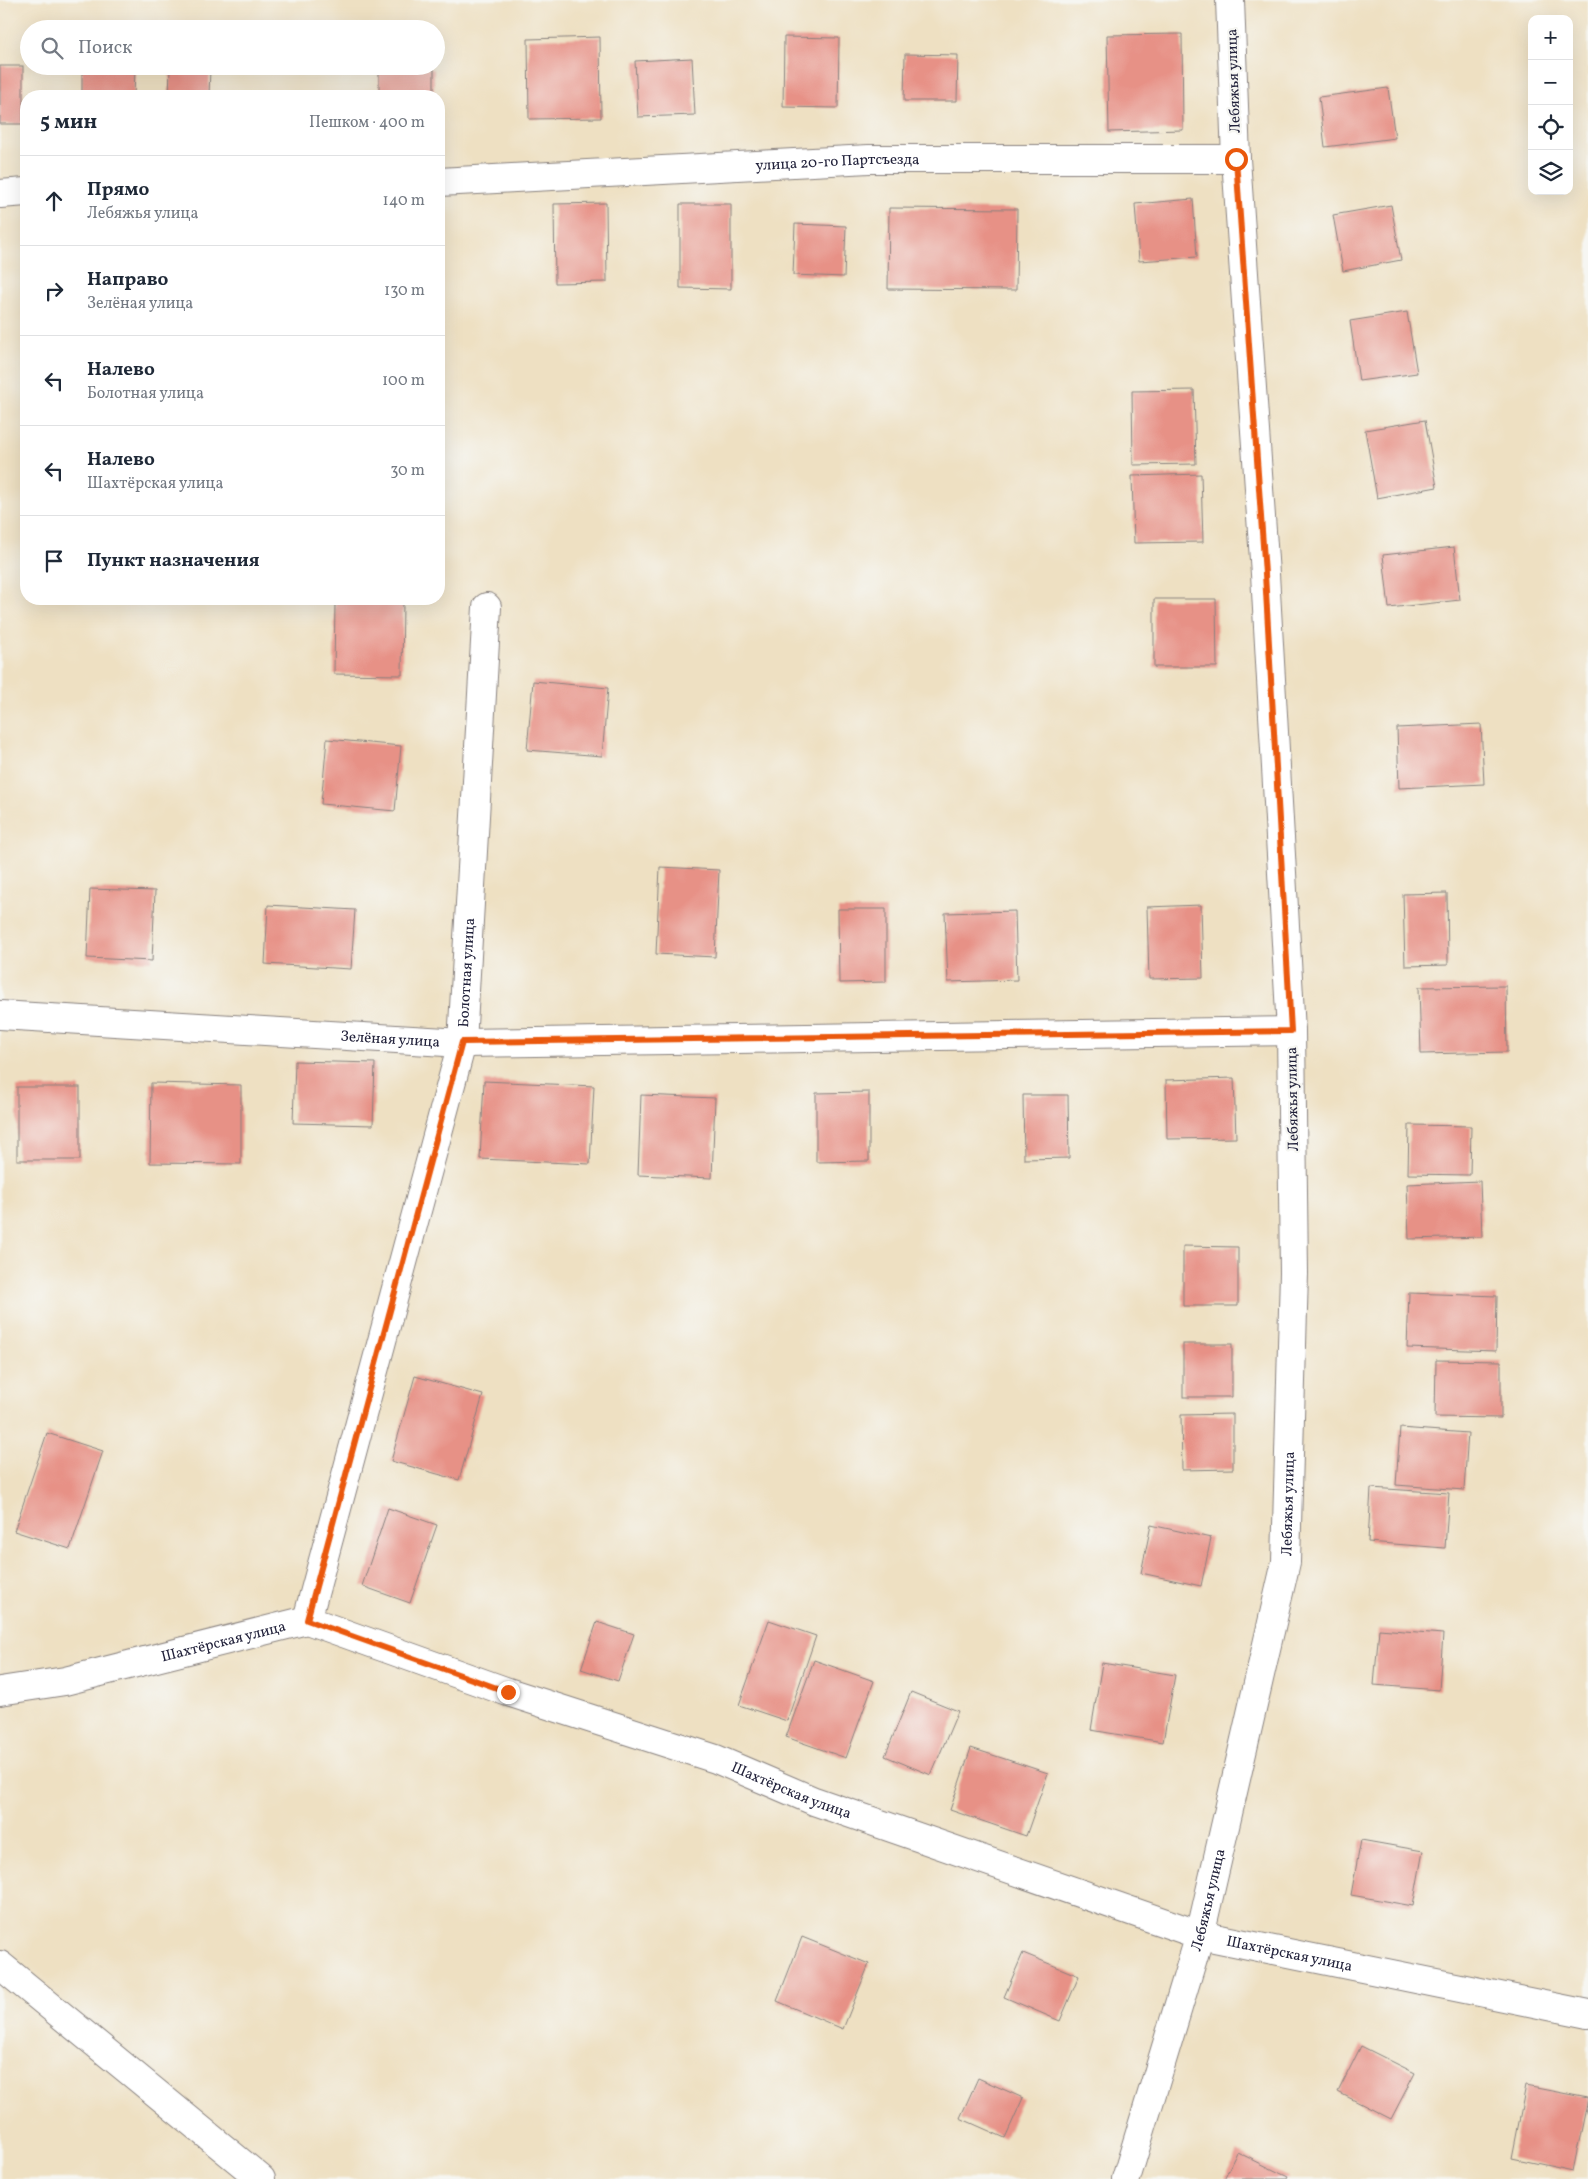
<!DOCTYPE html>
<html lang="ru">
<meta charset="utf-8">
<style>
body{margin:0;font-family:Vollkorn,serif;background:#f2f2f3;color:#1f2937}
.controls{position:absolute;right:15px;top:15px;display:grid;overflow:hidden;border-radius:10px;box-shadow:0 5px 20px #0002}
.controls button{width:45px;height:45px;display:grid;place-items:center;padding:0;border:0;border-bottom:1px solid #e0e1e3;background:#fff;color:#1f2937;font:25px sans-serif}
.stop{position:absolute;width:15px;height:15px;margin:-11px;border:4px solid #ea580c;border-radius:50%;background:#fff}
.stop.end{background:#ea580c;border-color:#fff;box-shadow:0 1px 5px #0008}
.list{margin:0;padding:0;list-style:none}
h2{display:flex;justify-content:space-between;align-items:center;height:65px;margin:0;padding:0 20px;font-size:21px}
h2 small{font-size:16px;font-weight:400;color:#747a83}
.list li{display:grid;grid-template-columns:32px 1fr auto;gap:15px;align-items:center;box-sizing:border-box;height:90px;padding:0 20px;border-top:1px solid #e0e1e3}
.list b{display:block;font-size:19px;white-space:nowrap}
.list p{margin:0;font-size:16px;white-space:nowrap;color:#747a83}
.list em{font-size:16px;font-style:normal;color:#747a83}
.icon{flex:none;width:28px;height:28px;fill:none;stroke:currentColor;stroke-width:2;stroke-linecap:round;stroke-linejoin:round}
.map{position:relative;flex:none;width:1588px;height:2179px;overflow:hidden}
.search{position:absolute;background:#fff;box-shadow:0 5px 20px #0002;left:20px;top:20px;width:425px;height:55px;display:flex;align-items:center;gap:12px;box-sizing:border-box;padding:0 18px;border-radius:28px;color:#747a83;font-size:19px}
.panel{position:absolute;background:#fff;box-shadow:0 5px 20px #0002;left:20px;top:90px;width:425px;height:515px;border-radius:20px}
.map>svg:first-child{display:block}
.building{fill:#e79186}
.lines{fill:none;stroke-linecap:round;stroke-linejoin:round}
.minor-casing{stroke:#88817e;stroke-width:30}
.minor{stroke:#fff;stroke-width:28}
.route{stroke:#ea580c;stroke-width:6}
.labels{text-anchor:middle;stroke-width:4.5;stroke-linejoin:round;paint-order:stroke}
.street-label{font-size:15px;fill:#22223b;stroke:#f6f6f2}
</style>
<div class="map">
<svg width="1588" height="2179" viewBox="0 0 1588 2179">
<rect width="100%" height="100%" fill="#f6f6f2"/>
<filter id="ink" filterUnits="userSpaceOnUse"><feTurbulence type="fractalNoise" baseFrequency=".02" numOctaves="2"/><feDisplacementMap in="SourceGraphic" scale="10" xChannelSelector="R" yChannelSelector="G"/><feConvolveMatrix kernelMatrix="1 2 1 2 8 2 1 2 1" color-interpolation-filters="sRGB"/></filter>
<filter id="wash" filterUnits="userSpaceOnUse"><feTurbulence type="fractalNoise" baseFrequency=".0096" numOctaves="4" result="noise"/><feDisplacementMap in="SourceGraphic" scale="20" xChannelSelector="R" yChannelSelector="G"/><feGaussianBlur stdDeviation="1.12" result="paint"/><feColorMatrix in="noise" values="0 0 0 0 0 0 0 0 0 0 0 0 0 0 0 0 0 1.4 0 .05"/><feComposite in="paint" operator="in"/></filter>
<g filter="url(#wash)">
<rect width="100%" height="100%" fill="#eee0c2"/>
<g id="blocks">
<g class="building">
<path d="M1182,34l1,96 -74,2 -2,-97z"/>
<path d="M600,37l1,81 -72,1 -1,-80z"/>
<path d="M784,37l55,1 -1,70 -55,-1z"/>
<path d="M905,54l53,1 -1,46h-53z"/>
<path d="M692,58l3,57 -57,2 -3,-56z"/>
<rect x="0" y="66" width="23" height="58"/>
<path d="M82,68l53,1 -1,27h-52z"/>
<path d="M170,68h40l-1,28h-40z"/>
<path d="M434,69v27h-55v-26z"/>
<path d="M1388,88l7,50 -70,9 -6,-50z"/>
<path d="M1193,199l4,58 -58,4 -4,-57z"/>
<path d="M606,203l1,79 -52,1 -1,-79z"/>
<path d="M680,204h51v85l-51,-1z"/>
<path d="M1391,205l10,55 -58,11 -10,-56z"/>
<path d="M889,208l128,1 -1,81 -128,-1z"/>
<path d="M795,224l51,2 -2,51 -51,-2z"/>
<path d="M1407,312l10,61 -58,8 -9,-60z"/>
<path d="M1194,390l2,74 -63,1 -1,-74z"/>
<path d="M1425,420l12,67 -60,11 -12,-68z"/>
<path d="M1201,474l2,68 -69,1 -2,-67z"/>
<path d="M1454,547l6,53 -71,8 -6,-53z"/>
<path d="M1154,599h62l1,68h-63z"/>
<path d="M335,601l68,1 -1,73 -68,-1z"/>
<path d="M533,681l75,7 -6,68 -75,-6z"/>
<path d="M1481,724l3,60 -85,4 -2,-60z"/>
<path d="M327,739l74,7 -6,65 -74,-7z"/>
<path d="M660,867l59,3 -4,87 -59,-3z"/>
<path d="M90,889l65,2 -3,70 -65,-3z"/>
<path d="M1447,893l1,72 -43,1 -2,-72z"/>
<path d="M268,905l87,5 -4,59 -86,-5z"/>
<path d="M1201,905l2,73 -54,1 -2,-72z"/>
<path d="M838,909h48v73l-47,1z"/>
<path d="M1015,911l2,69 -69,2 -3,-69z"/>
<path d="M1506,986l1,66 -86,2 -2,-67z"/>
<path d="M295,1061l80,2 -2,62 -80,-2z"/>
<path d="M1234,1078l2,60 -69,1 -1,-59z"/>
<path d="M484,1081l110,5 -4,78 -110,-5z"/>
<path d="M151,1083l90,2v79l-91,-1z"/>
<rect x="17" y="1087" width="63" height="73"/>
<path d="M869,1092v69l-53,1v-69z"/>
<path d="M641,1095l74,3 -3,80 -74,-3z"/>
<path d="M1023,1095h45l1,63 -45,1z"/>
<path d="M1409,1125l62,1 -1,49 -62,-1z"/>
<path d="M1480,1181l2,56 -73,2 -2,-55z"/>
<path d="M1183,1246l55,1v59h-55z"/>
<path d="M1409,1293l88,3 -1,55 -89,-3z"/>
<rect x="1183" y="1344" width="49" height="53"/>
<path d="M1436,1360l65,1v57l-66,-1z"/>
<path d="M415,1376l68,19 -24,85 -68,-19z"/>
<path d="M1233,1414v55l-51,1 -1,-55z"/>
<path d="M1400,1428l68,5 -4,57 -68,-5z"/>
<path d="M47,1433l56,18 -33,98 -56,-18z"/>
<path d="M1371,1488l78,5 -4,55 -77,-6z"/>
<path d="M388,1508l49,17 -27,78 -48,-17z"/>
<path d="M1151,1525l60,13 -10,48 -60,-13z"/>
<path d="M769,1620l47,16 -29,85 -48,-16z"/>
<path d="M597,1622l37,12 -16,47 -37,-12z"/>
<path d="M1379,1629l64,5 -4,56 -65,-5z"/>
<path d="M814,1660l60,21 -28,77 -60,-21z"/>
<path d="M1102,1663l73,12 -12,67 -72,-12z"/>
<path d="M911,1692l47,19 -27,64 -46,-19z"/>
<path d="M971,1748l77,25 -22,63 -76,-26z"/>
<path d="M1361,1840l62,11 -10,55 -62,-11z"/>
<path d="M802,1937l67,27 -26,65 -66,-28z"/>
<path d="M1023,1953l56,23 -19,45 -56,-24z"/>
<path d="M1361,2046l54,27 -24,46 -53,-27z"/>
<path d="M978,2078l45,20 -18,40 -45,-20z"/>
<path d="M1526,2086l62,12 -15,73 -61,-13z"/>
<path d="M1237,2152l51,25 -1,2h-63z"/>
</g>
</g>
</g>
<g filter="url(#ink)">
<use href="#blocks" fill-opacity="0" stroke="#88817e" stroke-width="1"/>
<g class="lines">
<defs>
<g id="minor">
<path id="s1" d="M439,182l430,-23h367"/>
<path d="M0,194l26,-2"/>
<path id="s2" d="M0,1015l462,28 829,-12"/>
<path id="s3" d="M307,1620l155,-577 25,-436"/>
<path id="s4" d="M0,1691l65,-10 242,-61 201,72 208,67 98,42 386,134 388,79"/>
<path d="M0,1965l261,214"/>
<path id="s5" d="M1126,2179l74,-244 86,-373 8,-289 -3,-242 -26,-457 -29,-415 -6,-159"/>
</g>
</defs>
<use href="#minor" class="minor-casing"/>
<use href="#minor" class="minor"/>
</g>
</g>
<g class="lines" filter="url(#ink)">
<path class="route" d="M508,1692l-201,-72 155,-578 829,-11 -26,-457 -29,-415"/>
</g>
<g class="labels">
<g class="street-label">
<text transform="translate(1233 81) rotate(-92)" y="5">Лебяжья улица</text>
<text dy="5" stroke="none"><textPath href="#s1" startOffset="399">улица 20-го Партсъезда</textPath></text>
<text dy="5" stroke="none"><textPath href="#s3" startOffset="668">Болотная улица</textPath></text>
<text dy="5" stroke="none"><textPath href="#s2" startOffset="391">Зелёная улица</textPath></text>
<text transform="translate(1292 1099) rotate(-91)" y="5">Лебяжья улица</text>
<text dy="5" stroke="none"><textPath href="#s5" startOffset="696">Лебяжья улица</textPath></text>
<text dy="5" stroke="none"><textPath href="#s4" startOffset="229">Шахтёрская улица</textPath></text>
<text dy="5" stroke="none"><textPath href="#s4" startOffset="829">Шахтёрская улица</textPath></text>
<text dy="5" stroke="none"><textPath href="#s5" startOffset="291">Лебяжья улица</textPath></text>
<text dy="5" stroke="none"><textPath href="#s4" startOffset="1354">Шахтёрская улица</textPath></text>
</g>
</g>
</svg>
<div class="controls">
<button>+</button>
<button>−</button>
<button><svg class="icon" aria-label="locate" viewBox="0 0 24 24"><circle cx="12" cy="12" r="6"/><path d="M12 2v4M12 18v4M2 12h4M18 12h4"/></svg></button>
<button><svg class="icon" aria-label="layers" viewBox="0 0 24 24"><path d="M12 4l9 5-9 5-9-5zM3 14l9 5 9-5"/></svg></button>
</div>
<div class="stop" style="left:1236px;top:159px"></div>
<div class="stop end" style="left:508px;top:1692px"></div>
<div class="search"><svg class="icon" aria-label="search" viewBox="0 0 24 24"><circle cx="10" cy="10" r="6"/><path d="M15 15l6 6"/></svg>Поиск</div>
<section class="panel">
<h2>5 мин<small>Пешком · 400 m</small></h2>
<ul class="list">
<li><svg class="icon" aria-label="ahead" viewBox="0 0 24 24"><path d="M12 20V5M6 11l6-6 6 6"/></svg><div><b>Прямо</b><p>Лебяжья улица</p></div><em>140 m</em></li>
<li><svg class="icon" aria-label="right" viewBox="0 0 24 24"><path d="M7 20v-9h11M14 6l5 5-5 5"/></svg><div><b>Направо</b><p>Зелёная улица</p></div><em>130 m</em></li>
<li><svg class="icon" aria-label="left" viewBox="0 0 24 24"><path d="M17 20v-9H6M10 6l-5 5 5 5"/></svg><div><b>Налево</b><p>Болотная улица</p></div><em>100 m</em></li>
<li><svg class="icon" aria-label="left" viewBox="0 0 24 24"><path d="M17 20v-9H6M10 6l-5 5 5 5"/></svg><div><b>Налево</b><p>Шахтёрская улица</p></div><em>30 m</em></li>
<li><svg class="icon" aria-label="arrive" viewBox="0 0 24 24"><path d="M6 21V4h12l-3 4 3 4H6"/></svg><div><b>Пункт назначения</b></div></li>
</ul>
</section>
</div>
